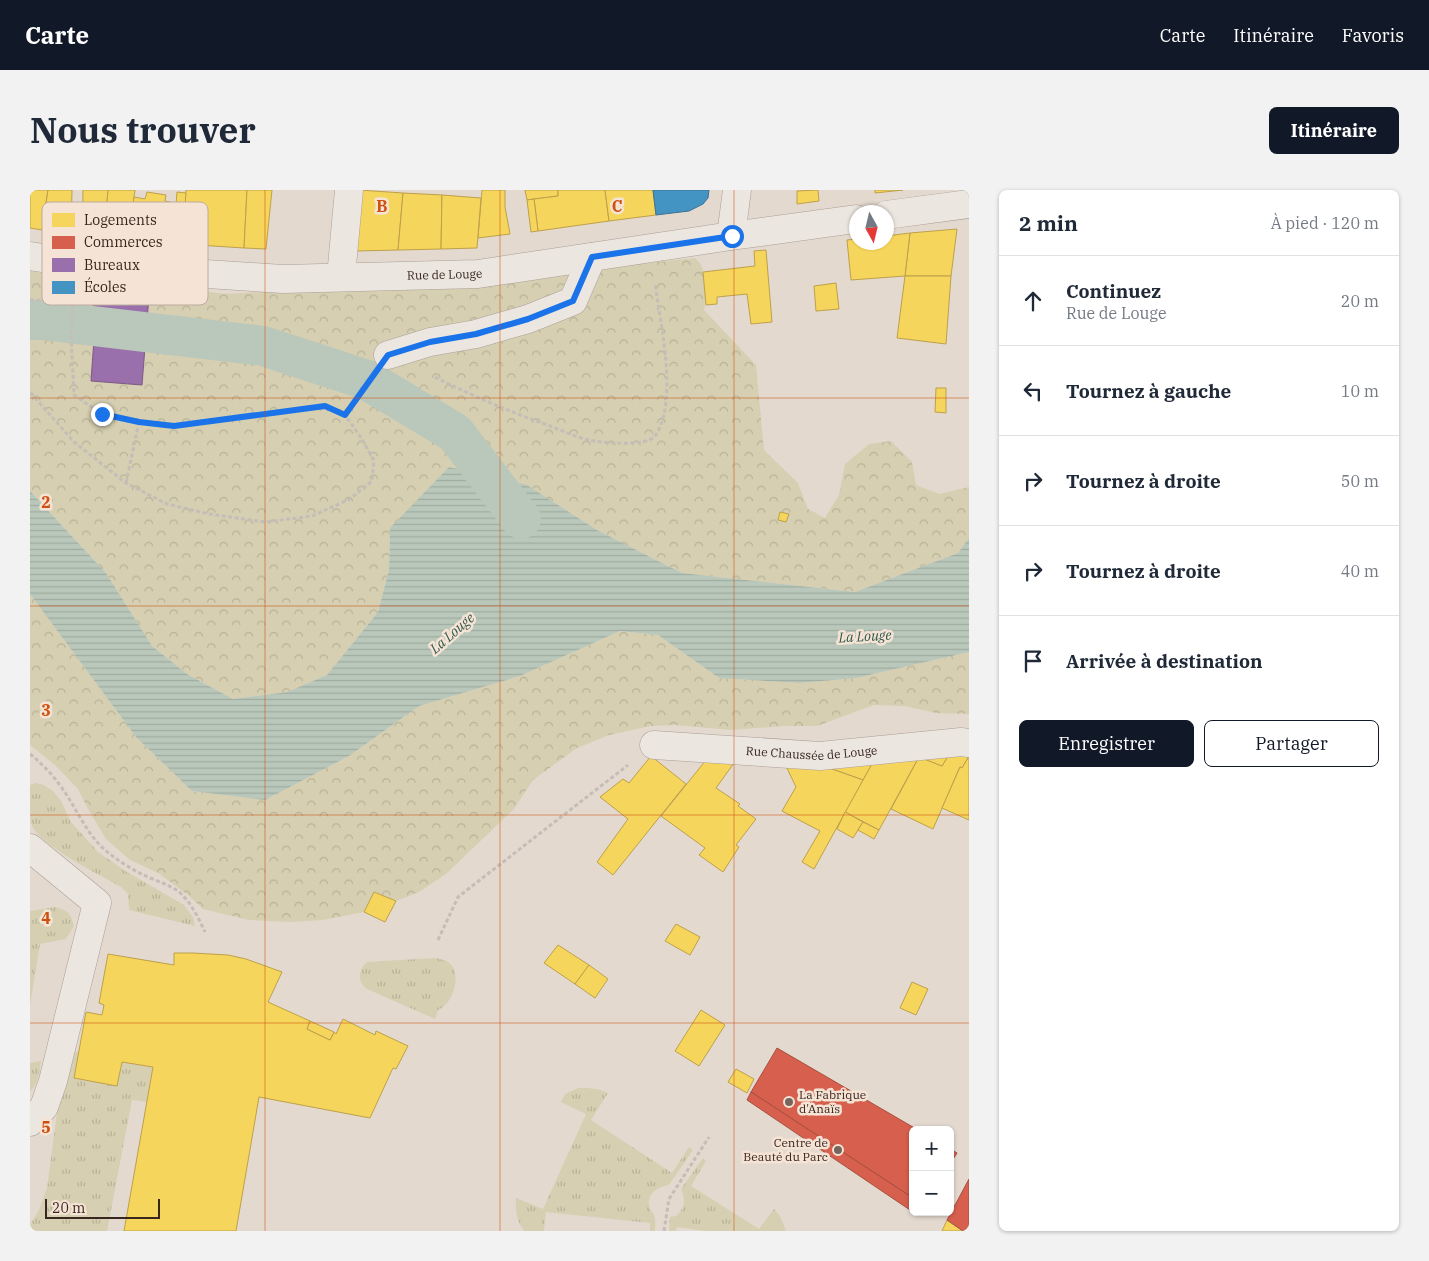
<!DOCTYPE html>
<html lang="fr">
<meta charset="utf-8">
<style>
body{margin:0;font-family:"IBM Plex Serif",serif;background:#f2f2f3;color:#1f2937}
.controls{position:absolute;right:15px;bottom:15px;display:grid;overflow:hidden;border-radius:8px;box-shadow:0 1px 4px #0004}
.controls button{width:45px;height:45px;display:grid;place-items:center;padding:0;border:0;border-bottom:1px solid #e0e1e3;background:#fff;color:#1f2937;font:25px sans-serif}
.compass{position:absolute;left:819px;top:15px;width:45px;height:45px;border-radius:50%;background:#fff;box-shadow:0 1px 4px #0004;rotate:172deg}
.scale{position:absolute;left:15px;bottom:12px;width:115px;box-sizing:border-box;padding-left:5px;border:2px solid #39261f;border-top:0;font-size:14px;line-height:18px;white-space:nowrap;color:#39261f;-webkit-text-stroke:4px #f5e4d5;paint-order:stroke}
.stop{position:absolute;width:15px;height:15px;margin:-11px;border:4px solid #1a73e8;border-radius:50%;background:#fff}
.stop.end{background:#1a73e8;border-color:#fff;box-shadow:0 1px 5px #0008}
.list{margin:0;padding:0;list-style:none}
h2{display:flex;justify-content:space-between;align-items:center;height:65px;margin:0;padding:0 20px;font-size:21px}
h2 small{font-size:16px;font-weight:400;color:#747a83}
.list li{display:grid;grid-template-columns:32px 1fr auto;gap:15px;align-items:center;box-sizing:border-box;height:90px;padding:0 20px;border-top:1px solid #e0e1e3}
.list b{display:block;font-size:19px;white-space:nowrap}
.list p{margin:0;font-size:16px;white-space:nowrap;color:#747a83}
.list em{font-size:16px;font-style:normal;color:#747a83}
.actions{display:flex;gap:10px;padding:15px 20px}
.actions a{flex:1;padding:11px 0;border:1px solid #111827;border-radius:8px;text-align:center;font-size:18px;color:#111827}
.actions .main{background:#111827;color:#fff}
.icon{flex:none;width:28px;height:28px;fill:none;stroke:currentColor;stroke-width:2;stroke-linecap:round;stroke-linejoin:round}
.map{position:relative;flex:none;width:939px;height:1041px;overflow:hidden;border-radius:8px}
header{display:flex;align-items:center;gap:30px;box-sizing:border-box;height:70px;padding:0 25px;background:#111827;color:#fff}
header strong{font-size:24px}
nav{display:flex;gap:28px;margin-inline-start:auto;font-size:18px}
.intro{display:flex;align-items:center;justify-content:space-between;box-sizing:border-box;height:120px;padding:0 30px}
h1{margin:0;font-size:35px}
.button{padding:12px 22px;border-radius:8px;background:#111827;color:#fff;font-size:18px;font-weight:700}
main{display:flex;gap:30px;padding:0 30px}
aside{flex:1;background:#fff;border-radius:8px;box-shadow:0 1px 4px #0004}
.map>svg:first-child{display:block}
.grass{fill:url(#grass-tufts)}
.forest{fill:url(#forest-crowns)}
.water{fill:url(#water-rules)}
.homes{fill:#f6d55c;stroke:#bda04a}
.shops{fill:#d6604d;stroke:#a74f3f}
.offices{fill:#9970ab;stroke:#7c5a81}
.schools{fill:#4393c3;stroke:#407292}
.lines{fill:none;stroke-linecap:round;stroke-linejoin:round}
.canal{stroke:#b9c8bb;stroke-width:40}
.minor-casing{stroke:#aa9f97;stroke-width:29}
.path{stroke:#c5bdb7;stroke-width:3;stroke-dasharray:4 2.5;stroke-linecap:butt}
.minor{stroke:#ece6e0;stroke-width:28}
.route{stroke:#1a73e8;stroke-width:6}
.grid{fill:none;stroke:#ce510f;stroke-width:1;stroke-opacity:0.55}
.poi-dot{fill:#75655d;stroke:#f5e4d5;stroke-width:2}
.labels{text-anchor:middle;stroke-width:5;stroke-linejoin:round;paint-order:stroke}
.street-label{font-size:12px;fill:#39261f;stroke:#f5e4d5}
.poi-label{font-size:12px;fill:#39261f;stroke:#f5e4d5;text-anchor:start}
.water-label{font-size:14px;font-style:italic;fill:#2f584c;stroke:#f5e4d5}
.key{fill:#f5e4d5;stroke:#bdab9e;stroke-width:1}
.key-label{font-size:14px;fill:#39261f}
.grid-label{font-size:16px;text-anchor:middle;font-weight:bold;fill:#ce510f;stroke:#f5e4d5;stroke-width:5;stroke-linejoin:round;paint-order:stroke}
</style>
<header>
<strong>Carte</strong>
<nav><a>Carte</a><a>Itinéraire</a><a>Favoris</a></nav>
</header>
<div class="intro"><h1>Nous trouver</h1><a class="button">Itinéraire</a></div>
<main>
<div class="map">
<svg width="939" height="1041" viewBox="0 0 939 1041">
<defs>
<pattern id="grass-tufts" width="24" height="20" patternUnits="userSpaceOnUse" patternTransform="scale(1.25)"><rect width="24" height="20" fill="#d6cfb1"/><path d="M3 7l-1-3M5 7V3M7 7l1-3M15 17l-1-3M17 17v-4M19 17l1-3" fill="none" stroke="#b8b298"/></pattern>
<pattern id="forest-crowns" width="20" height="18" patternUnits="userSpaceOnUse" patternTransform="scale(1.25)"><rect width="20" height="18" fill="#d6cfb1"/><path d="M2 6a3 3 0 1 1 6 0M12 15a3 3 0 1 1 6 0" fill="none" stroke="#b8b298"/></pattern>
<pattern id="water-rules" width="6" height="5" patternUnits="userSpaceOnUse" patternTransform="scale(1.25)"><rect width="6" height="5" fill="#b9c8bb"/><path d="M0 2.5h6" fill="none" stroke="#a0aca0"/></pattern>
</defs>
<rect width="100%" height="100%" fill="#e4d9cf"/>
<g class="grass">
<path d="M6,593l8,2 9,6 8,10 10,21 27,30 29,20 57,33 9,12 2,9 -66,-16 -1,-16 -7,-7c-22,-13 -80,-40 -90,-63 -1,-8 -1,-29 -1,-39z"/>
<path d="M25,717c12,3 16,6 19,19l-8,13 -26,5 -10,61v-94z"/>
<path d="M405,768c6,1 15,3 18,9 7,14 -1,37 -15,43l-3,9 -68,-30c-10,-7 -9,-19 0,-27z"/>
<path d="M49,861l-5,27 43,8 5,-24 31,5 -6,35 -15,-2 -25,131h-77v-6l9,-15 8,-22 13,-97 12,-37z"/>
<path d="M11,871c-2,11 -2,23 -11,30v-28z"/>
<path d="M548,898c11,0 20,0 30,5l-17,27 81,53 17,-26 4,3 -24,35c-12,2 -24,9 -19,24 2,5 2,1 4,6 2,4 1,11 1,16h-5v-8l-104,-11 -2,19h-20c-7,-10 -9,-20 -8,-33l27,11 43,-95 -25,-12 4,-8z"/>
<path d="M673,968l3,3 -15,25 68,43 15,-20 6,7 6,15h-81l-28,-4 -1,4h-7l1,-14 6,-1c9,-8 10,-16 5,-27z"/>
</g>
<g class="forest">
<path d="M665,68c2,2 4,4 6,7 4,7 6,37 3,45l52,55 8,85 34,33 10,26 17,9 14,-23 6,-31 24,-20 22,-3 21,21 4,23 23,9 30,-7v51l-11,15 -103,39 -173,-19 -85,-43 -70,-45 -137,43 -1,42 -11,42 -51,63 -40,17 -54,7 -46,-25 -35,-28 -46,-73 -76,-82v-220l65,9 -4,58 3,1 -3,42 51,4 8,-102 74,11 252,-13z"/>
<path d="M0,404l106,143 56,54 73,9 84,-44 70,-50 101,-30 100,-45 38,4 61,43 80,5 57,-5 113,-26v62l-33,-1 -32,-7 -30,-1 -57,21h-33l-53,4 -56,-5 -24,1 -42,9 -32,13 -44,32 -19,29 -68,65 -27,18 -23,9 -22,-9 -10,20 -41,8 -33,2 -41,-2 -46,-11 -15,-14 -30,-22 -28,-13 -24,-21 -18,-30 -10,-20 -22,-23 -26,-21z"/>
</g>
<path class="water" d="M419,277l78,18 70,45 85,43 173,19 103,-39 11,-15v114l-113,26 -57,5 -80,-5 -61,-43 -38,-4 -100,45 -101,30 -70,50 -84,44 -73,-9 -56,-54 -106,-143v-103l76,82 46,73 35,28 46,25 54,-7 40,-17 51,-63 11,-42 1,-42z"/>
<g class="homes">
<path d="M0,0h18l-6,40 -12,-2z"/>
<path d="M18,0h24l-1,44 -29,-4z"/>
<path d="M53,0h25l-4,48 -22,-2z"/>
<path d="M78,0h27l-7,50 -24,-2z"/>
<path d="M156,0h61l-3,58 -62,-4z"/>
<path d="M217,0h25l-6,59 -22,-1z"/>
<path d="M329,0l44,3 -5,57 -43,1z"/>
<path d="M452,0h23v17l5,27 -32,4z"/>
<path d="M495,0h33v6l-31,4z"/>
<path d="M528,0h47l4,31 -71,10 -4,-32 24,-3z"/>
<path d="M575,0h48l3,25 -47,6z"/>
<path d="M788,0l1,11 -22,3v-13z"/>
<path d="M845,0h28l-28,3z"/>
<path d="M117,2l19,3 -1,6 20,4 -3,39 -54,-4 6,-43 11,2z"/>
<path d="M147,2l9,1 -1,12 -9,-1z"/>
<path d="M373,3l39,2 -1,54 -43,1z"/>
<path d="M412,5l39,3 -4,50 -36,1z"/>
<path d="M504,9l4,32 -7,1 -4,-32z"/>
<path d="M927,39l-6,47h-46l5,-43z"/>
<path d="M880,43l-5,43 -54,4 -4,-40 9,-1v3h30v-6z"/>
<path d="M736,60l6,72 -21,2 -4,-30 -30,3v7l-11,1 -3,-33 52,-6 -1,-15z"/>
<path d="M875,86h46l-5,68 -49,-6z"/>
<path d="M806,93l3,26 -23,2 -2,-25z"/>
<path d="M906,198h10v25l-11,-1z"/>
<path d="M750,322l9,2 -3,8 -8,-2z"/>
<path d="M890,565l-41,75 -34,-18 29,-52z"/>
<path d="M621,566l35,28 -73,91 -16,-13 31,-43 -28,-22 23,-18 6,4z"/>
<path d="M918,566h21l-7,12 -2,-1 -27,62 -42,-20 28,-52 23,9z"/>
<path d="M918,566l-6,10 -23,-9z"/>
<path d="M939,566v64l-27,-12 18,-41 2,1z"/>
<path d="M676,570l28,3 -18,25 24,16 -2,2 18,13 -20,26 3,2 -16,25 -24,-17 6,-7 -44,-32z"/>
<path d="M844,570l-11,20 -45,-16z"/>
<path d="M755,574h33l45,16 -49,89 -12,-7 18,-31 -38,-20 14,-24z"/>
<path d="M815,622l18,10 -10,16 -16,-9z"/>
<path d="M833,632l16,8 -5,9 -16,-9z"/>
<path d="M344,702l22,9 -11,21 -21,-10z"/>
<path d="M646,734l24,13 -10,18 -25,-14z"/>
<path d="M528,755l31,20 -14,19 -31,-21z"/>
<path d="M144,763h19l35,2 18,4 36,13 -14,30 42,19 -3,8 23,11 4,-8 2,2 7,-15 32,16 1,-4 32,15 -12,23 -3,-1 -1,2 -22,48 -111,-21 -23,134h-112l29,-164 -31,-5 -5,24 -43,-8 12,-66 16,3 2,-10 -5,-2 9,-49 66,11z"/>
<path d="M559,775l19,14 -13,19 -20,-14z"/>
<path d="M882,792l16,7 -12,26 -16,-7z"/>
<path d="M671,820l24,15 -26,41 -24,-15z"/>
<path d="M280,831l24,11 -4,8 -23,-11z"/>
<path d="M706,879l18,10 -7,14 -19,-11z"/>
<path d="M917,1030l16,11h-21z"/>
</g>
<g class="shops">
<path d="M747,858l141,82h-5v68l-162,-106z"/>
<path d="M721,902l162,106v14l-166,-112z"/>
<path d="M920,959l7,4 -7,11z"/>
<path d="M939,989v52h-6l-16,-11z"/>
</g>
<path class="offices" d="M65,90l55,3 -8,102 -51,-4 3,-42 -3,-1z"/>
<path class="schools" d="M623,0h56l-1,8 -5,6 -14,7 -33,4z"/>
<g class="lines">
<path class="canal" d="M0,130h12l221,26 104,34 88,53 66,86"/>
<defs>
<g id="minor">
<path d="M856,25l83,-11"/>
<path d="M701,46l6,-46"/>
<path id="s1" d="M0,66l70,11 183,12 195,-5 253,-38 125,-17"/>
<path d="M311,87l8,-87"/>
<path d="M358,165l42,-13 46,-8 52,-15 45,-18 19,-44"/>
<path id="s2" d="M624,555l166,11 141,-14 8,1"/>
<path d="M0,658l67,55 -44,178 -9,26 -14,15"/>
</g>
</defs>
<use href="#minor" class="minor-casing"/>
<g class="path">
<path d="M0,110l43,1 -2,33 3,61 28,19 37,8 35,4 151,-20 20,9 17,24 12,22 -2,20 -22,18 -38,17 -47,6 -56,-8 -42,-10 -41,-21 -52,-41 -44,-50"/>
<path d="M405,187c37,19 76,35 115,49 13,5 26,11 39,14 13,3 58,7 66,-4 24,-34 5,-114 0,-153"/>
<path d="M315,225l23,-32"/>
<path d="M96,293l13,-61"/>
<path d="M0,564c11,9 21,19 29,30 17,22 25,47 46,66 13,11 29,21 45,28 10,4 19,7 28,13 13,11 20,26 27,41"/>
<path d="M408,750l20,-43 170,-132"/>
<path d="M634,1041l5,-32 40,-62"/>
</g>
<use href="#minor" class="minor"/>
</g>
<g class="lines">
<path class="route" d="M72,224l37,8 35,4 151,-20 20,9 43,-60 42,-13 46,-8 52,-15 45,-18 19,-44 140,-21"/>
</g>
<path class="grid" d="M235,0v1041M470,0v1041M704,0v1041M0,208h939M0,416h939M0,625h939M0,833h939"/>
<g class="poi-dot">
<circle cx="759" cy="912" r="5"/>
<circle cx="808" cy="960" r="5"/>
</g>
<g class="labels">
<g class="street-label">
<text dy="4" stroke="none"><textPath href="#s1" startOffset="416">Rue de Louge</textPath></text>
<text dy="4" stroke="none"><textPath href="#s2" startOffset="158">Rue Chaussée de Louge</textPath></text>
</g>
<g class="poi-label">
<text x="769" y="909">La Fabrique<tspan x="769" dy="14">d'Anaïs</tspan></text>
<text x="798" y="957" text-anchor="end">Centre de<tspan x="798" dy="14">Beauté du Parc</tspan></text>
</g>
<g class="water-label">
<text transform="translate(422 443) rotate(-41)" y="5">La Louge</text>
<text transform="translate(835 446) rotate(-3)" y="5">La Louge</text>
</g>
</g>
<rect x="12" y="12" width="166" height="103" rx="8" class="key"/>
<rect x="22" y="23" width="23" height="14" fill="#f6d55c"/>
<rect x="22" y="46" width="23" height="13" fill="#d6604d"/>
<rect x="22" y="68" width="23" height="14" fill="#9970ab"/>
<rect x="22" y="91" width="23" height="13" fill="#4393c3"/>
<g class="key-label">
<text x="54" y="35">Logements</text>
<text x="54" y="57">Commerces</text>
<text x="54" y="80">Bureaux</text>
<text x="54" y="102">Écoles</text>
</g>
<g class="grid-label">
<text x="352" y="22">B</text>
<text x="587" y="22">C</text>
<text x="16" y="318">2</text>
<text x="16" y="526">3</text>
<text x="16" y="734">4</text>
<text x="16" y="943">5</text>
</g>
</svg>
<div class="controls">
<button>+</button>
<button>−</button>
</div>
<svg class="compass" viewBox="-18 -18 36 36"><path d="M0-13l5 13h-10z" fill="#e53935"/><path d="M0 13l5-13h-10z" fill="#747a83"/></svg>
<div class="scale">20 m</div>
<div class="stop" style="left:702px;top:46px"></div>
<div class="stop end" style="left:72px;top:224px"></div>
</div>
<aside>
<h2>2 min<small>À pied · 120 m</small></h2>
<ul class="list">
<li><svg class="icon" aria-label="ahead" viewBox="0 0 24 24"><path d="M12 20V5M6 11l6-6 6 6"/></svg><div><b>Continuez</b><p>Rue de Louge</p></div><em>20 m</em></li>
<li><svg class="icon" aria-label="left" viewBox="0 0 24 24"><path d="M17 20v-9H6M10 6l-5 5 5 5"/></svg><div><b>Tournez à gauche</b></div><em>10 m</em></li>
<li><svg class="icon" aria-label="right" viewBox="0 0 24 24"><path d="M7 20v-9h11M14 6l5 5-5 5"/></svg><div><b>Tournez à droite</b></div><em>50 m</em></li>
<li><svg class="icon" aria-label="right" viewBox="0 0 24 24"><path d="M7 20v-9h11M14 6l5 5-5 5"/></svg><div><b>Tournez à droite</b></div><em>40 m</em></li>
<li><svg class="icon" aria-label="arrive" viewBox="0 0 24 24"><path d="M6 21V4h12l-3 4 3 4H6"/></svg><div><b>Arrivée à destination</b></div></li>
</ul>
<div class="actions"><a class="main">Enregistrer</a><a>Partager</a></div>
</aside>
</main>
